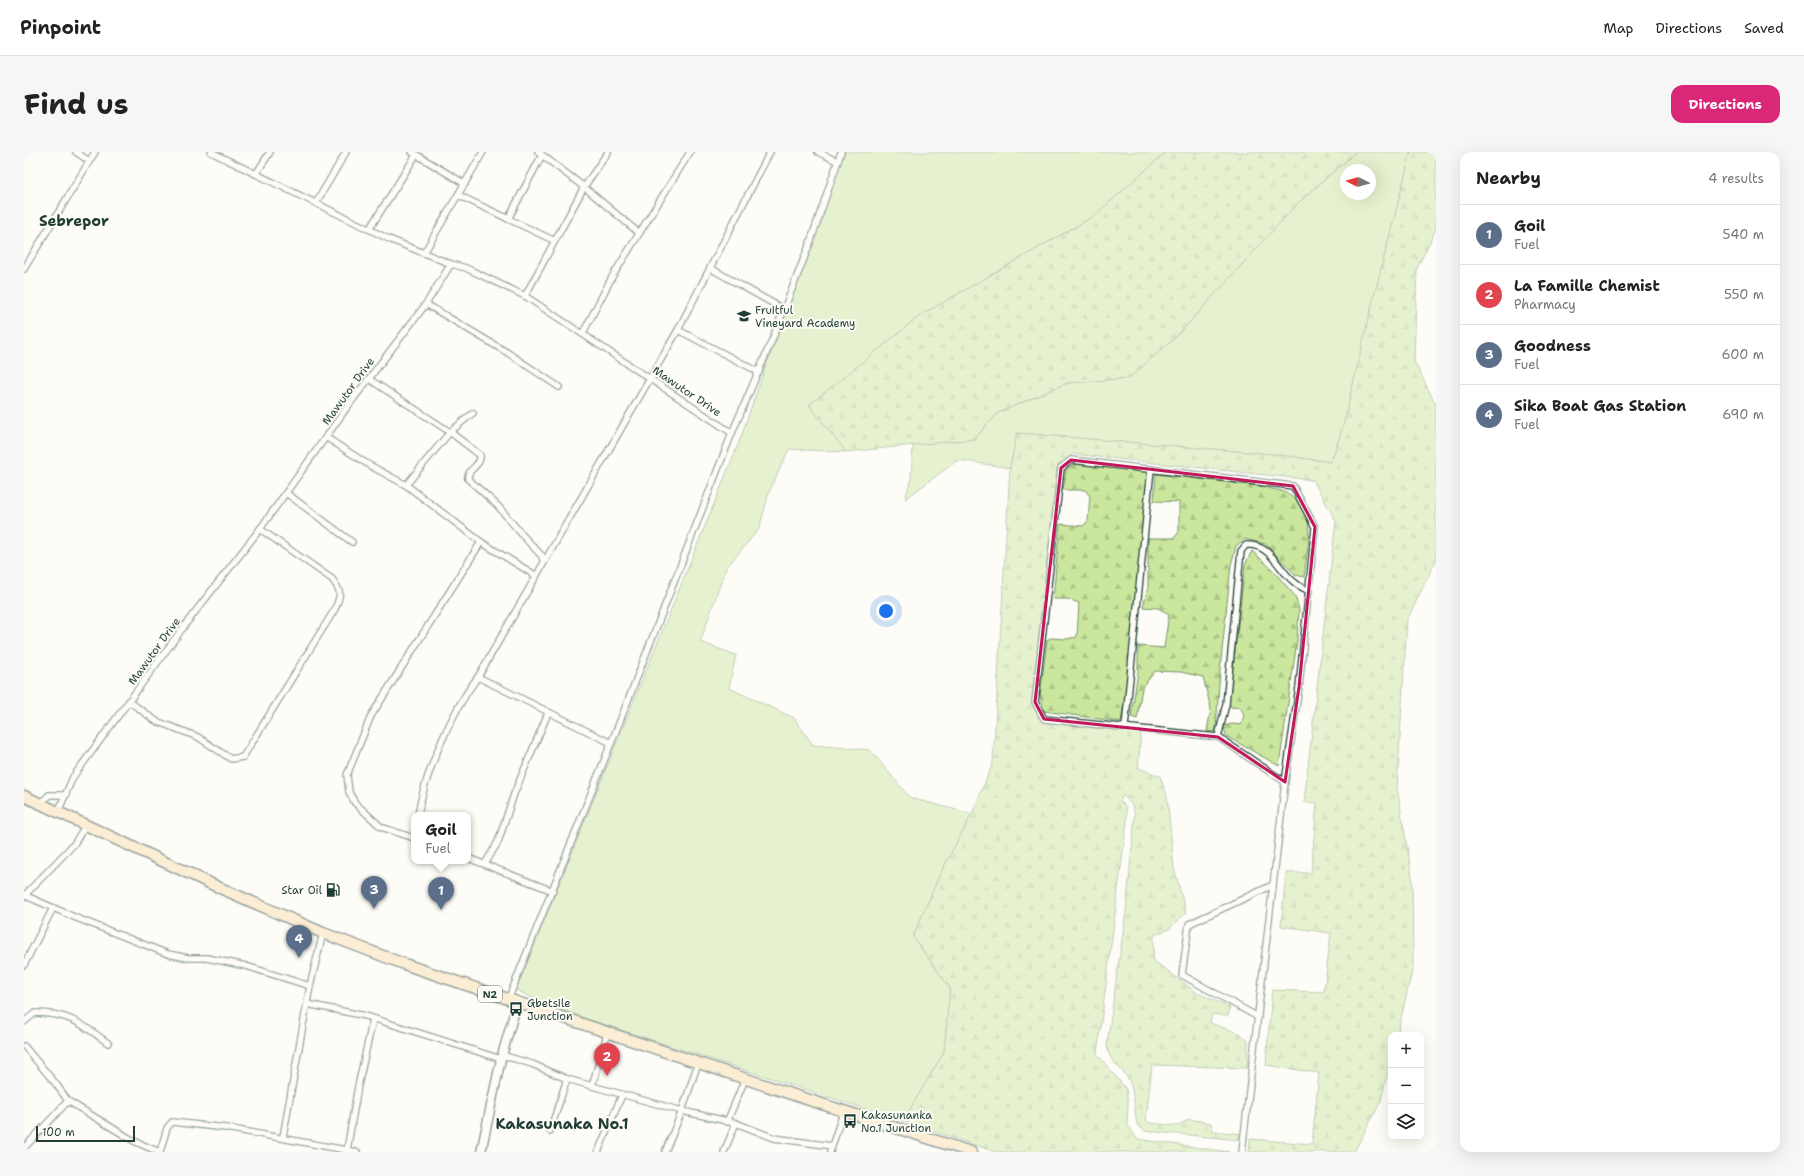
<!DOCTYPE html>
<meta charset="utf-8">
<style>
body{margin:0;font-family:"Shantell Sans",sans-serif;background:#f6f6f6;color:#222}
.controls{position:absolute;right:12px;bottom:12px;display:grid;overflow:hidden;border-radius:8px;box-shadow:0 4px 16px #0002}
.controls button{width:36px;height:36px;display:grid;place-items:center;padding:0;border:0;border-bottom:1px solid #e0e0e0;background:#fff;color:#222;font:20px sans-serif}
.compass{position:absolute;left:1316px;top:12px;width:36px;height:36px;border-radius:50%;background:#fff;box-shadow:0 4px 16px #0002;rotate:276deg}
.scale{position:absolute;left:12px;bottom:10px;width:99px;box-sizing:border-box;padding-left:4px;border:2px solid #1f3d34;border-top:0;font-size:11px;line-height:14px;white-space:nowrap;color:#1f3d34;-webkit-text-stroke:3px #fdfcf7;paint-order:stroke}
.you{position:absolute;left:862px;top:459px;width:14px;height:14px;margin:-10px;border:3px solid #fff;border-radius:50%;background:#1a73e8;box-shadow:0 0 0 6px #1a73e833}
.badge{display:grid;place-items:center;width:26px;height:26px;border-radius:50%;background:#db2777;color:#fff;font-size:13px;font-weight:700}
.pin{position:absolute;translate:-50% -33px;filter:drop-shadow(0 1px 2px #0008)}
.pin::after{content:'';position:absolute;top:21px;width:14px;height:12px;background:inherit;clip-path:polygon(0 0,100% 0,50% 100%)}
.popup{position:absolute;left:387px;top:660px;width:60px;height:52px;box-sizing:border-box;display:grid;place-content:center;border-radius:8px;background:#fff;filter:drop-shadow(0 1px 3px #0005);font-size:13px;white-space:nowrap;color:#767676}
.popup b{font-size:15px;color:#222}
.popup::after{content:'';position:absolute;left:50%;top:100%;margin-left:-8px;border:8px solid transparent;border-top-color:#fff}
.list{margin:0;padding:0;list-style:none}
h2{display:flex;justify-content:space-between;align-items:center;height:52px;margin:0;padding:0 16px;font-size:17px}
h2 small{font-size:13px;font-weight:400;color:#767676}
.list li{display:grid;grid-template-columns:26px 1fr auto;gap:12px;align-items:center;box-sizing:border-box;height:60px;padding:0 16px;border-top:1px solid #e0e0e0}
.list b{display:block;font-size:15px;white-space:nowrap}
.list p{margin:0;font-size:13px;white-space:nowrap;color:#767676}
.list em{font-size:13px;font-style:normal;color:#767676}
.icon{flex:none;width:22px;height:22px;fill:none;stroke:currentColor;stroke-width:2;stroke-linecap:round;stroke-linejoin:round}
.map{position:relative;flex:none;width:1412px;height:1000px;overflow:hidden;border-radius:12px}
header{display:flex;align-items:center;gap:24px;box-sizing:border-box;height:56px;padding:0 20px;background:#fff;border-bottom:1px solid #e0e0e0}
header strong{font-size:19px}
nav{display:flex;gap:22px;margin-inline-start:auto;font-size:14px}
.intro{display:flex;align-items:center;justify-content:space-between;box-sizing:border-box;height:96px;padding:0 24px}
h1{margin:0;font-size:28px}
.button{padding:10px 18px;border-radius:12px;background:#db2777;color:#fff;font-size:14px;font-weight:700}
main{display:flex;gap:24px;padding:0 24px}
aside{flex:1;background:#fff;border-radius:12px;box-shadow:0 4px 16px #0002}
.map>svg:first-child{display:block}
.green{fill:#cbe79e;stroke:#759269;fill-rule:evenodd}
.forest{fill:url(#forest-firs);stroke:#759269}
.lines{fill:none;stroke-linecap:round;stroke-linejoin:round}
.street-casing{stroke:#1f3d34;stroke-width:8}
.secondary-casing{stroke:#1f3d34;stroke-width:11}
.highway-casing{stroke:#1f3d34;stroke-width:13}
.street{stroke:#fdfcf7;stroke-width:5.5}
.secondary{stroke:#fdfcf7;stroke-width:8}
.highway{stroke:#faddab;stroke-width:10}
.marked{fill:none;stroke:#c2185b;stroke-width:3;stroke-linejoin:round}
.labels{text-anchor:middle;stroke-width:4;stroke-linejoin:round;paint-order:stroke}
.shield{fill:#fdfcf7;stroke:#62766e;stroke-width:1}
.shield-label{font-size:10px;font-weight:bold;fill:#1f3d34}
.poi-label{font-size:11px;fill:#1f3d34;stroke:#fdfcf7;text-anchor:start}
.street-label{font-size:11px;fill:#1f3d34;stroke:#fdfcf7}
.district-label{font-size:15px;font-weight:bold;fill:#1f3d34;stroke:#fdfcf7}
</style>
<header>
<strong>Pinpoint</strong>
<nav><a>Map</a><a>Directions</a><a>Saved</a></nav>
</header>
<div class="intro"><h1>Find us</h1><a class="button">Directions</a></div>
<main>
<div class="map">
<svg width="1412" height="1000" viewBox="0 0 1412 1000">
<defs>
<pattern id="forest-firs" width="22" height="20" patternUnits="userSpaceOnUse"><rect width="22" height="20" fill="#cbe79e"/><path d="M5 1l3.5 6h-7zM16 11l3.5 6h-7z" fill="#aec789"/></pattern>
</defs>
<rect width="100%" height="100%" fill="#fdfcf7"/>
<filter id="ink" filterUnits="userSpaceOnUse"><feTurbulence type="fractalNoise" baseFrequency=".025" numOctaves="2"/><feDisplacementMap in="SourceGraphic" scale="8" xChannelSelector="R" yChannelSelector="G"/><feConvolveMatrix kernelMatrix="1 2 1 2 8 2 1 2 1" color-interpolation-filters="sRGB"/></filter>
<g filter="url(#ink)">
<g class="green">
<path d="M818,0h324l-72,64 -173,99 -111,90 36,47 -57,-3 -20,43 -10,37 -33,39 -26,74 36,13 -7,33 65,30 19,27 57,5 40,48 62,16 -32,60 -27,63 37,51 -6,64 -41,69 -319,-103 -38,-14 -30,-14 222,-545z"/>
<path d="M1332,0h55l-42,164 -25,107 -13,39 -59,-8 -255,-21 -7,35 -52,-8 -53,39 6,-20 2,-34 61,-6 24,-26 69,-30 62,-5 47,-41 122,-134zM1322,18h24v24h-24z"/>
</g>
<g class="forest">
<path d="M1142,0h190l-58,51 -122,134 -47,41 -62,5 -69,30 -24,26 -128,13 -37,-47 112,-90 173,-99z"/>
<path d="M1387,0h25v77l-19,39 -3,93 22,44v155l-29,60 -10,167 15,90 1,90 -16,68h-6v23l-10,43 -27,51h-105l1,-13 62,5 7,-71 -53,-8 6,-75 52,2 7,-59 -50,-7 5,-53h25l6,-70 -13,-1 32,-281 -23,-41 -241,-26 -15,14 -24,231 4,16 11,8 93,8 -3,37 22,8 7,20 7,72 12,45 -17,16 -15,6 -1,25 44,33 33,14 -2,9 -16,-2 -2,9 31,11 7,7 -1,27 -95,-3 -6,55 3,3 29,3 11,-7 22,4 2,8 29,3 -1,6 -96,-9 -8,-6c-2,-13 -3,-28 -6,-40 -6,-18 -22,-19 -24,-40l19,-133 9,-97 -3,-10 -9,-10 -3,6 6,6 1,13 -30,234 29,35 2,15 -1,20 10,15 92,13h-233l-93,-31 41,-69 6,-64 -37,-51 27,-63 32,-60 21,-51 17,-295 7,-35 255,21 59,8 13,-39 25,-107z"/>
<path d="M1050,312l72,6 2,5 -23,223 -4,24 -77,-11 -4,-15 7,-56 3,-2 16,1 11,-2 2,-34 -12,-4h-14l7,-75 23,2 5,-5 2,-25 -5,-6h-22l3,-20z"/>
<path d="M1132,322l103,12 27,6 12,10 10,18 1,19 -5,38 -8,-2 -31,-31 -20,-5 -9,7 -5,19 -11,105 -4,59 -2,3 -7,-1 4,-22 -8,-32 -22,-5 -26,-1 -13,17 -5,31 -6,-2 7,-45v-26l26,2 5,-34 -11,-6 -15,-1 5,-20v-49h26l5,-6v-30l-25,-1z"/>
<path d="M1228,399l19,17 24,28 4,14 -2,31 -18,125 -53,-30 -2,-10 8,-2 9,1 3,-10 -3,-7 -10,-1 -2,-5 16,-137z"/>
</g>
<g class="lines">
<defs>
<g id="street">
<path d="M52,0l13,9"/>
<path d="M187,0l178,87 62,25"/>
<path d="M388,0l53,32"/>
<path d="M514,0l46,35 55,46"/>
<path d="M794,0l19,9"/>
<path d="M232,22l14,-22"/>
<path d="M434,43l97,46"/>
<path d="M292,51l30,-51"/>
<path d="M484,67l34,-64"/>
<path d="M346,76l46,-73"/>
<path d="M400,101l59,-101"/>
<path d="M686,116l73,41"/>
<path d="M0,117l71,-117"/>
<path d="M501,144l59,-109 24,-35"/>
<path d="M402,152l82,49 51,34"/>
<path d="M654,178l81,42"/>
<path d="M559,181l29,-56 78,-125"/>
<path d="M345,227l81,53 30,23c2,11 -14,14 -12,24l29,26 27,32 18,19 1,4"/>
<path d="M303,286l42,27 37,20 75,57 54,33"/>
<path d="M382,333l44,-53 23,-19"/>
<path d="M262,341l66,49"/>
<path d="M106,550l26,19 42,16 33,22 12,-2 92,-148c6,-15 7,-17 -3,-30l-72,-50"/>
<path d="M1101,575l26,-258"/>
<path d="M1194,585l8,-33 15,-153 5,-6c26,-2 33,28 52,40 3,2 7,4 11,6"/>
<path d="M587,591l-133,-66 200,-347 92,-178"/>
<path d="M16,652l9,-9h17"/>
<path d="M34,660l15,-35 115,-156 72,-92 88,-123 78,-102 25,-40 15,4 59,28 207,137"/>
<path d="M394,663c6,-40 35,-106 60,-138"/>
<path d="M390,686l-33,-11 -26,-24 -6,-11 -2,-17 24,-59 110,-174"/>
<path d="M444,706l85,33"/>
<path d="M461,712l13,-22 16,-48 34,-81"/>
<path d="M0,743l50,22 94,37 20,4h19l39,8 64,20"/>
<path d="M0,744l50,-52 11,-18"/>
<path d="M0,813l29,-57"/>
<path d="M484,848l112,-279 112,-288 40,-93 38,-97 31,-91"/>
<path d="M283,852l59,12 135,43"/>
<path d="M1234,865l-76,-42 7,-51 84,-39"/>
<path d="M0,870l11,-9c34,0 47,11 73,30"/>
<path d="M0,894l32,38 12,17 66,40 25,11"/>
<path d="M478,903l30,9 35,15"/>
<path d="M568,934l15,-52"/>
<path d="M703,970l18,-43"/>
<path d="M526,979l17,-52 115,32 16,-48"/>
<path d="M259,985l27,-151 13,-53"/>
<path d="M0,996l44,-47"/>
<path d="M323,998l11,-64 15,-67"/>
<path d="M136,1000l7,-24 5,-6 54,6 131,24"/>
<path d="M574,1000l24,-57"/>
<path d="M641,1000l17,-41 54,12 38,15 58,8"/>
<path d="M700,1000l12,-29"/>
<path d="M806,1000l14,-42"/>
<path d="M1218,1000l43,-370 14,-95 16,-160 -22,-41 -222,-26 -10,8 -26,234 9,17 174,18 67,45"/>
</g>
<path id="secondary" d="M457,1000l20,-93 16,-56"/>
<path id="highway" d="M0,644l194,91 105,46 81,31 390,131 177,57"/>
</defs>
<use href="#street" class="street-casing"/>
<use href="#secondary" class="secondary-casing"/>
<use href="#highway" class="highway-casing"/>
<use href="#street" class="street"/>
<use href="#secondary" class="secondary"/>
<use href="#highway" class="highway"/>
</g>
</g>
<path d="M0 0H1412V1000H0ZM1047,308l222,26 22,41 -16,160 -14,95 -67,-45 -174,-18 -9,-17 26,-234z" fill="#fdfcf7" fill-opacity=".55" fill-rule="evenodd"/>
<path class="marked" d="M1047,308l222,26 22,41 -16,160 -14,95 -67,-45 -174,-18 -9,-17 26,-234z"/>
<defs>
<symbol id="school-bare" viewBox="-9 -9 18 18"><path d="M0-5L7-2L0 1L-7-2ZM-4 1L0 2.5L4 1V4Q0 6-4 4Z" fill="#1f3d34" stroke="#fdfcf7" stroke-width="2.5" paint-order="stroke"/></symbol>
<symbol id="fuel-bare" viewBox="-9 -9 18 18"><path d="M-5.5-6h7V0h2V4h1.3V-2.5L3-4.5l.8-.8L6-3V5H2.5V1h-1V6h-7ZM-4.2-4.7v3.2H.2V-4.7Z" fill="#1f3d34" stroke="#fdfcf7" stroke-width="2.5" paint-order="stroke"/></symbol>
<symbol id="bus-bare" viewBox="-9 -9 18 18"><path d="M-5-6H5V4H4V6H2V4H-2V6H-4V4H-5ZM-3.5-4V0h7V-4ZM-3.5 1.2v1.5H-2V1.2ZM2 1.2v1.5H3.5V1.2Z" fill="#1f3d34" stroke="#fdfcf7" stroke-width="2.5" paint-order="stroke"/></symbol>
</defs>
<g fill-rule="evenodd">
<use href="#school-bare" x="710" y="154" width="20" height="20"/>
<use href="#fuel-bare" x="299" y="728" width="20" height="20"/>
<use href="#bus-bare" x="482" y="847" width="20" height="20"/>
<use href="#bus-bare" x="816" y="959" width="20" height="20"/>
</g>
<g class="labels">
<rect class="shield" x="454" y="834" width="24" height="16" rx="3"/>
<g class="shield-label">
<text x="466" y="846">N2</text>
</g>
<g class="poi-label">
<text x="731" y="162">Fruitful<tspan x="731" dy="13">Vineyard Academy</tspan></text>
<text x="298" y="742" text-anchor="end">Star Oil</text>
<text x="503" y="855">Gbetsile<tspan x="503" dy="13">Junction</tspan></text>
<text x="837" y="967">Kakasunanka<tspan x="837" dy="13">No.1 Junction</tspan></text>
</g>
<g class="street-label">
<text transform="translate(324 239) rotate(-54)" y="4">Mawutor Drive</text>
<text transform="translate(663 239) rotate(34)" y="4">Mawutor Drive</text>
<text transform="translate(130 499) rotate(-54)" y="4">Mawutor Drive</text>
</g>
<g class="district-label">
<text x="50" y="74">Sebrepor</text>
<text x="538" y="977">Kakasunaka No.1</text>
</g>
</g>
</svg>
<div class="controls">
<button>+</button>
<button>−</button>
<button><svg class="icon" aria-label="layers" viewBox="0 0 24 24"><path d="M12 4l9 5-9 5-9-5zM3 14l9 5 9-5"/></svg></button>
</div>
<svg class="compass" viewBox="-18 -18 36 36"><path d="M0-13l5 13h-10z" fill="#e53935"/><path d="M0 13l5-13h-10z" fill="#767676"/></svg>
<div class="scale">100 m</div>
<div class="you"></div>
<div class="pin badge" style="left:417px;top:758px;background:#5c6f8a">1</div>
<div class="popup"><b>Goil</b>Fuel</div>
<div class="pin badge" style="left:583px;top:924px;background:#e0444e">2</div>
<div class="pin badge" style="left:350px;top:757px;background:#5c6f8a">3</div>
<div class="pin badge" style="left:275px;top:806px;background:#5c6f8a">4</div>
</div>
<aside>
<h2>Nearby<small>4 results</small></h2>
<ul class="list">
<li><span class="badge" style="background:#5c6f8a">1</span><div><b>Goil</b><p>Fuel</p></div><em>540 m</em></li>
<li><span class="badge" style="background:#e0444e">2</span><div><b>La Famille Chemist</b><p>Pharmacy</p></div><em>550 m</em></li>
<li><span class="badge" style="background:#5c6f8a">3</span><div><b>Goodness</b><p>Fuel</p></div><em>600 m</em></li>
<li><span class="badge" style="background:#5c6f8a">4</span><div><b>Sika Boat Gas Station</b><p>Fuel</p></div><em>690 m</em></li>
</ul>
</aside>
</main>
